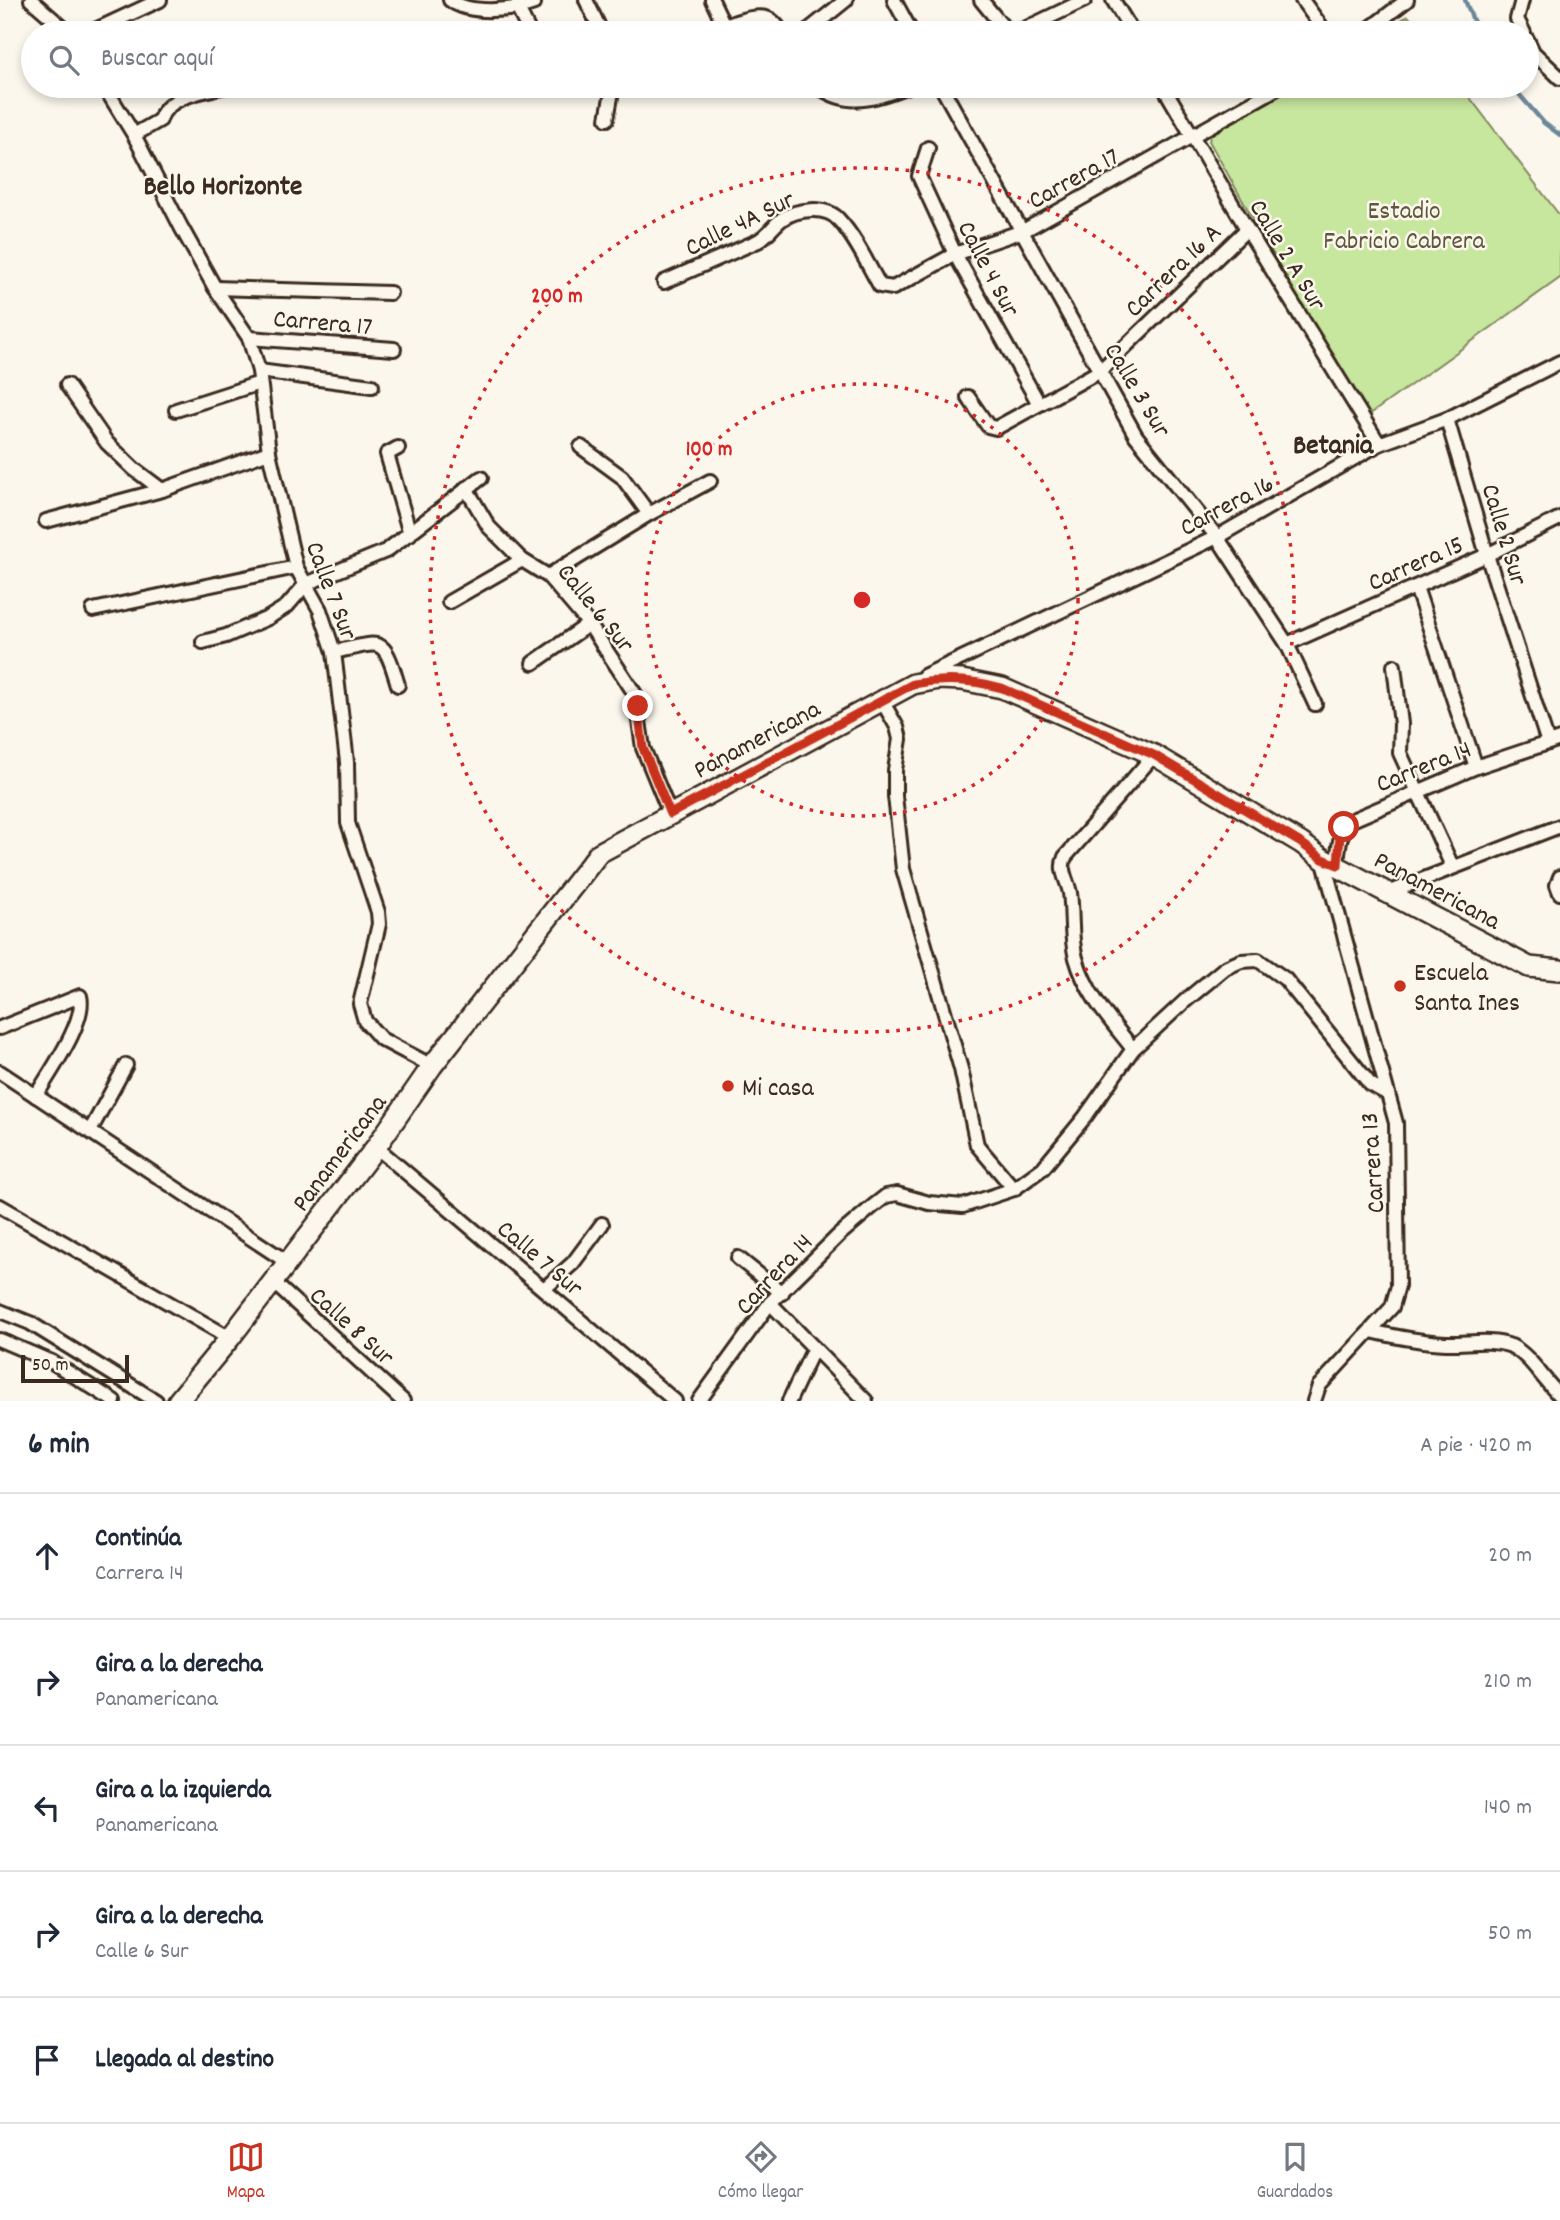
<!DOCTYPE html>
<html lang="es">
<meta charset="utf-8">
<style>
body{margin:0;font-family:Dekko,sans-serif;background:#f2f2f3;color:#1f2937}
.scale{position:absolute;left:21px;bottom:18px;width:108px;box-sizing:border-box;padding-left:7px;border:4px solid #3b2a1e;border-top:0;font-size:19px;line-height:24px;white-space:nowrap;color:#3b2a1e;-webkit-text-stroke:5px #fbf7ec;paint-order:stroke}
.stop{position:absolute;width:21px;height:21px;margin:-16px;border:5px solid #c8321e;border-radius:50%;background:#fff}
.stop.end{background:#c8321e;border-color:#fff;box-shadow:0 2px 7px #0008}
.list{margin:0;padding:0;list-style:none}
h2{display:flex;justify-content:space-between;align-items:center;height:91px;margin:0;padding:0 28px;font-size:30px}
h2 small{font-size:23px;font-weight:400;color:#747a83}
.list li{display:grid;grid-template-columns:46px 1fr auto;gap:21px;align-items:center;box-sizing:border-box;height:126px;padding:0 28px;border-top:2px solid #e0e1e3}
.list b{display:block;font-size:26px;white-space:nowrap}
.list p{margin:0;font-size:23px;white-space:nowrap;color:#747a83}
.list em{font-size:23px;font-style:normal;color:#747a83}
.icon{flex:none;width:38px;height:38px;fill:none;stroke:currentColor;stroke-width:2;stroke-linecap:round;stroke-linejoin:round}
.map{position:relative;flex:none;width:1560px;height:1401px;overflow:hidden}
.search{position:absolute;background:#fff;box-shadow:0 4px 10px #0003;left:21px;right:21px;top:21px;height:77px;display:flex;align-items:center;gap:18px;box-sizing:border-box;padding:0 24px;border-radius:38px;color:#747a83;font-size:26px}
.sheet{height:721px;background:#fff}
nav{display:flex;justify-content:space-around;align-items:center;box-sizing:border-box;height:98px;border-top:2px solid #e0e1e3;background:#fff;font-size:19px;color:#747a83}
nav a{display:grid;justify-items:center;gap:4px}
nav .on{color:#c8321e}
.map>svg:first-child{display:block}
.green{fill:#c7e69e;stroke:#81885e;stroke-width:2}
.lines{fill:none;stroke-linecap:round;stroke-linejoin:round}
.stream{stroke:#6d879a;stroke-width:4.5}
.street-casing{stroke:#3b2a1e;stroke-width:18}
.primary-casing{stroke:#3b2a1e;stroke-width:24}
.street{stroke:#fbf7ec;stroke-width:12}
.primary{stroke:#fbf7ec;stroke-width:19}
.route{stroke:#c8321e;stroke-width:9}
.ring{fill:none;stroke:#d62828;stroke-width:3.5;stroke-dasharray:3.5 7}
.poi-dot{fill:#c8321e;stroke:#fbf7ec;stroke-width:2.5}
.labels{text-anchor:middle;stroke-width:5;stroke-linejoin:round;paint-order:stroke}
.street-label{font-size:26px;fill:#3b2a1e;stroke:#fbf7ec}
.park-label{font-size:26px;fill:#5e593e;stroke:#fbf7ec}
.poi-label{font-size:26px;fill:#3b2a1e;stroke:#fbf7ec;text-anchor:start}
.neighbourhood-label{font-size:28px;font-weight:bold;fill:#3b2a1e;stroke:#fbf7ec}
.centre{fill:#d62828;stroke:#fbf7ec;stroke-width:3.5}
.ring-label{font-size:21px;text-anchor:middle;font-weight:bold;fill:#d62828;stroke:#fbf7ec;stroke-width:5;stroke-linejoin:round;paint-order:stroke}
</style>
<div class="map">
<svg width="1560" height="1401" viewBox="0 0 1560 1401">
<rect width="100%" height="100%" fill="#fbf7ec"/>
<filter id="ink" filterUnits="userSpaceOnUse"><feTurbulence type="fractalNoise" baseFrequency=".0143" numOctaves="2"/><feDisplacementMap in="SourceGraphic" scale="14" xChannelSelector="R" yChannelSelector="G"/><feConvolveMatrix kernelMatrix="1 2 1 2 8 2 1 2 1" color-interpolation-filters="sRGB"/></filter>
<g filter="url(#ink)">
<g class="green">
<path d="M1408,16l14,17h-44z"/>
<path d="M1289,86h172l99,130v62l-191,137 -6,-2 -154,-272 3,-10z"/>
</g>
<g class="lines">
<g class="stream">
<path d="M1465,0l13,33"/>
<path d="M1512,86l32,37 16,12"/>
</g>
<defs>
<g id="street">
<path d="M31,0l38,33"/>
<path d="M450,0c20,15 62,11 84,3"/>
<path d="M586,0l16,33"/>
<path d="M712,0l12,25"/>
<path d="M894,0l18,33"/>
<path d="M981,0l27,33"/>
<path d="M1113,0l20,33"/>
<path d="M1302,0l24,33"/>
<path d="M1522,0l-5,19 7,14"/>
<path d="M518,9l12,24"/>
<path d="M89,33l71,-33"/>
<path d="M711,33c12,-7 41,-19 55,-15 8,2 12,9 16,15"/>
<path d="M805,33l41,-33"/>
<path d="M1016,33l69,-33"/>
<path d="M1364,33l43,-33"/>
<path d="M1527,39l6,13 27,26"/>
<path d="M104,86l30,49 47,92 34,61 34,50 10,33 10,81 27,115 24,43 14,42 13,110 1,61 30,89 1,12 -19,80 5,17 16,18 51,27"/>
<path d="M818,86c31,23 57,12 90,0"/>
<path d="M941,86l195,350 81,101 70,107 28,60"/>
<path d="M1163,86l84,143 132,215"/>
<path d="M607,119l6,-33"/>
<path d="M134,135l26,-15c6,-24 45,-29 66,-34"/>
<path d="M928,148l-9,28 36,78 84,150"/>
<path d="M664,282l94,-41c10,-6 15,-15 24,-22 15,-10 44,-14 57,1 16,17 29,45 41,66l13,2 62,-34 68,-23 258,-145"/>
<path d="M215,288l175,5"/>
<path d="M249,338l145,11"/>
<path d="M259,371l113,15"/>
<path d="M67,385l40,58 27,26 28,21"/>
<path d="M968,397l20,29 8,2 104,-57 147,-142"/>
<path d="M176,410l84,-27"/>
<path d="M1447,419l40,136 61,188"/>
<path d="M581,447l41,30 27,37"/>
<path d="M398,448l-11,6 23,80"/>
<path d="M466,488l23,39 33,33 26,16 41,48 46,70 8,54 27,66"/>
<path d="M46,521l116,-31 107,-38"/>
<path d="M548,576l101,-62 61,-33"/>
<path d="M1416,587l60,180"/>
<path d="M449,602l73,-42"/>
<path d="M93,610l203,-43"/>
<path d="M203,642l23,-6 42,-18 19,-12 19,-22 80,-33 95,-73"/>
<path d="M1287,644l200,-89 73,-37"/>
<path d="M334,652c48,-10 49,-18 64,33"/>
<path d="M533,663l56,-39"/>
<path d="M1394,666l7,58 -1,29 52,113"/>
<path d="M924,676l293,-139 162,-93 68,-25 113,-57"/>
<path d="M882,701l15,26 3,12 -5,31v26l8,73 58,200 16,76 37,44"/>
<path d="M1337,865c2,-18 1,-32 15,-45l124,-53 84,-28"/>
<path d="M1560,877l-3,8 3,8"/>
<path d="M1388,893l172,-67"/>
<path d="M0,1028l80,-32c7,25 -31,77 -44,100"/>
<path d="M1133,1049c-23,-29 -47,-55 -57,-91 -6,-21 -3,-44 -6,-65 -3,-14 -11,-23 -5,-36l89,-102"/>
<path d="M0,1072l287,190"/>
<path d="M90,1131l36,-66"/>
<path d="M376,1147l299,254"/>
<path d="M0,1206l230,132"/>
<path d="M738,1258l44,35"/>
<path d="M273,1282l130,119"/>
<path d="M544,1289l29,-26 29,-39"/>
<path d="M770,1303l96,98"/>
<path d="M0,1311l30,12 126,78"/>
<path d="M1371,1331c25,6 50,11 75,12 20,1 45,-5 65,3 19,9 33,35 49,50"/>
<path d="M0,1340l52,22 62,39"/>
<path d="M699,1401l71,-98 69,-68 33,-28 14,-11 11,-2 32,9 34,3 51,-17 29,-21 42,-51 48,-68 52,-48 40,-33 16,-7 17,-1 27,19 85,105 18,10"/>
<path d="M789,1401l25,-53"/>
<path d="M1314,1401l5,-15 73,-79 6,-21 -2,-163 -73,-264"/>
</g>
<path id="primary" d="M178,1401l52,-63 146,-191 56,-81 167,-213 314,-169 26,-5 23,1 40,8 152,67 147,88 22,16 206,108 31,3"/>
</defs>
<use href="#street" class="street-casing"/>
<use href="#primary" class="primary-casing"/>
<use href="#street" class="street"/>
<use href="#primary" class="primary"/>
</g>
</g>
<g class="lines" filter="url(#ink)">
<path class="route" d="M638,706l5,42 27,66 243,-130c31,-6 58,-5 89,4l152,67 147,88 22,16 15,6 2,-30 4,-8"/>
</g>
<g class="ring">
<circle cx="862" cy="600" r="216"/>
<circle cx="862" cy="600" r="432"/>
</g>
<g class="poi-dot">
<circle cx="1400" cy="986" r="7"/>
<circle cx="728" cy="1086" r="7"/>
</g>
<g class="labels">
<g class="street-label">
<text transform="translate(1073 177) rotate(-29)" y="9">Carrera 17</text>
<text transform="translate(739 222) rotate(-26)" y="9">Calle 4A Sur</text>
<text transform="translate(1289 254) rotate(59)" y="9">Calle 2 A Sur</text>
<text transform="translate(990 268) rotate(62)" y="9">Calle 4 Sur</text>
<text transform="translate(1172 269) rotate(-44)" y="9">Carrera 16 A</text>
<text transform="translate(323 321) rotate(5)" y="9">Carrera 17</text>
<text transform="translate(1139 389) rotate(59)" y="9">Calle 3 Sur</text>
<text transform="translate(1226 504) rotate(-28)" y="9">Carrera 16</text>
<text transform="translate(1506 534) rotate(73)" y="9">Calle 2 Sur</text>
<text transform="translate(1415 562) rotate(-24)" y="9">Carrera 15</text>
<text transform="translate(333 590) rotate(69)" y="9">Calle 7 Sur</text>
<text transform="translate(597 607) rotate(51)" y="9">Calle 6 Sur</text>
<text transform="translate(756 738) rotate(-28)" y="9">Panamericana</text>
<text transform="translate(1423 765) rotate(-22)" y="9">Carrera 14</text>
<text transform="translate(1438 889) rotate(28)" y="9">Panamericana</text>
<text transform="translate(338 1152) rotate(-53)" y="9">Panamericana</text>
<text transform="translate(1371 1163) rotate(-94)" y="9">Carrera 13</text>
<text transform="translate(541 1257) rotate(40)" y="9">Calle 7 Sur</text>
<text transform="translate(773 1273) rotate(-47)" y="9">Carrera 14</text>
<text transform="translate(353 1325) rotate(42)" y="9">Calle 8 Sur</text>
</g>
<g class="park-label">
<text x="1404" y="218">Estadio<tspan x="1404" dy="30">Fabricio Cabrera</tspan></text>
</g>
<g class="poi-label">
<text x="1414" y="980">Escuela<tspan x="1414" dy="30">Santa Ines</tspan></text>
<text x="742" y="1095">Mi casa</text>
</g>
<g class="neighbourhood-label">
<text x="223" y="194">Bello Horizonte</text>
<text x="1333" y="453">Betania</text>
</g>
</g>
<circle cx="862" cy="600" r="10" class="centre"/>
<g class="ring-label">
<text x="557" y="302">200 m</text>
<text x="709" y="455">100 m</text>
</g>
</svg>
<div class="scale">50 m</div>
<div class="stop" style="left:1344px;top:827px"></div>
<div class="stop end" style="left:638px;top:706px"></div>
<div class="search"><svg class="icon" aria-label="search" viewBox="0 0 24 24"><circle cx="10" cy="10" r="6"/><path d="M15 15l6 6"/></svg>Buscar aquí</div>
</div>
<section class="sheet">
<h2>6 min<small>A pie · 420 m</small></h2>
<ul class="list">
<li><svg class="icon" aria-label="ahead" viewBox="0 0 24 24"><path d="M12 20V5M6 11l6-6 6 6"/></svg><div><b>Continúa</b><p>Carrera 14</p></div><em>20 m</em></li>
<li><svg class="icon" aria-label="right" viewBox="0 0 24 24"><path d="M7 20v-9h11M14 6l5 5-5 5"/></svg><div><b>Gira a la derecha</b><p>Panamericana</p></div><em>210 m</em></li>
<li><svg class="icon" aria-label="left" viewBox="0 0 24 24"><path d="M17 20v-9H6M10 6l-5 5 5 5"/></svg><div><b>Gira a la izquierda</b><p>Panamericana</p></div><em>140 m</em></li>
<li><svg class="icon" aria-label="right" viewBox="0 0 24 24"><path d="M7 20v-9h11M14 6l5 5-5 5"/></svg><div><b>Gira a la derecha</b><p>Calle 6 Sur</p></div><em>50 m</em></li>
<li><svg class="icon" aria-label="arrive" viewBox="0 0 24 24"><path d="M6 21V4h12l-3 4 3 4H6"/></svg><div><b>Llegada al destino</b></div></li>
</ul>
</section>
<nav>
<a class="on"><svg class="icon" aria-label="map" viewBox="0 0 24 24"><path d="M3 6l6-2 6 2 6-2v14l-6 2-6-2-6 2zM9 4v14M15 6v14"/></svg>Mapa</a>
<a><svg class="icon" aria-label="directions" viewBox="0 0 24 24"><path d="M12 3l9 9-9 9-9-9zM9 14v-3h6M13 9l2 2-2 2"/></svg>Cómo llegar</a>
<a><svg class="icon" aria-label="saved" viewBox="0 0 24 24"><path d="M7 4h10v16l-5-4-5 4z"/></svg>Guardados</a>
</nav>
